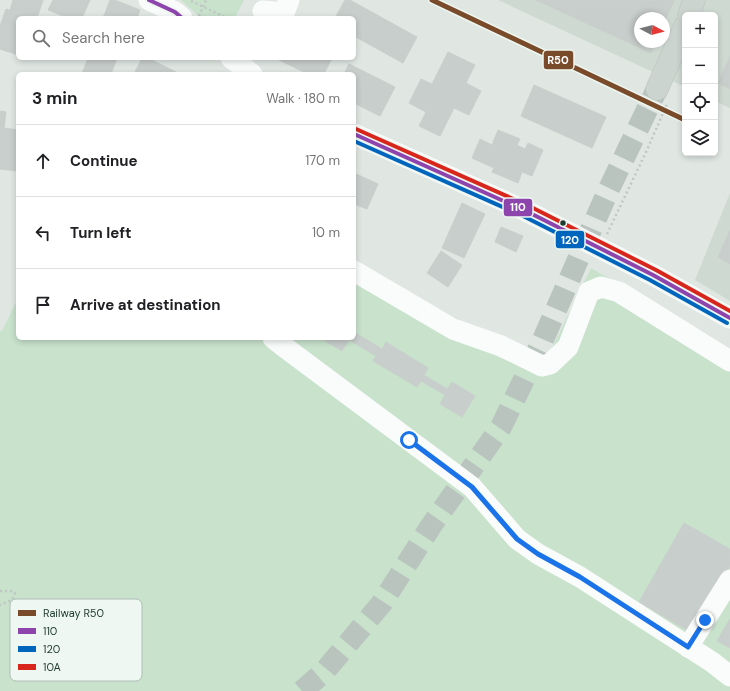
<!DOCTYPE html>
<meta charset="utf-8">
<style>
body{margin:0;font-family:"DM Sans",sans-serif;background:#f2f2f2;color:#202124}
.controls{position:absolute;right:12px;top:12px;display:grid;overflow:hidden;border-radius:6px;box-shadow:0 2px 6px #0003}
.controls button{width:36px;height:36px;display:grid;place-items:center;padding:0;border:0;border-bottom:1px solid #e0e0e0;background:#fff;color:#202124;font:20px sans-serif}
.compass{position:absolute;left:634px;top:12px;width:36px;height:36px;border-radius:50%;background:#fff;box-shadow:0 2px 6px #0003;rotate:97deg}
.stop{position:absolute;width:12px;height:12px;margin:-9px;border:3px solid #1a73e8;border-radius:50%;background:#fff}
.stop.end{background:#1a73e8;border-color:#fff;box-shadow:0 1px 4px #0008}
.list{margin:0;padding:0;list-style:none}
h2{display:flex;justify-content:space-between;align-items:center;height:52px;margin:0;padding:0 16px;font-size:17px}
h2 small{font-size:13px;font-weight:400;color:#757577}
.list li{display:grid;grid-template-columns:26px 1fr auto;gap:12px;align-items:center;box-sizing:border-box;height:72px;padding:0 16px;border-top:1px solid #e0e0e0}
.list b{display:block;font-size:15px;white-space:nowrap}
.list em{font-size:13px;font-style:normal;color:#757577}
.icon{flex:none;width:22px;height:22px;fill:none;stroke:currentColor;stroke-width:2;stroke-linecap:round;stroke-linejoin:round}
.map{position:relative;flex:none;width:730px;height:691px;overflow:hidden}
.search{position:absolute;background:#fff;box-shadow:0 2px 6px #0003;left:16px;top:16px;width:340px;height:44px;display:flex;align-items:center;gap:10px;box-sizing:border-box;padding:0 14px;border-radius:6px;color:#757577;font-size:15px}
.panel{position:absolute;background:#fff;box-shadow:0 2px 6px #0003;left:16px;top:72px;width:340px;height:268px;border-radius:6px}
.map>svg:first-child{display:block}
.built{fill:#ced9d2;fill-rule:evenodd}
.green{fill:#c8e2cc}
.building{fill:#c8cecb;stroke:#c9d0cc}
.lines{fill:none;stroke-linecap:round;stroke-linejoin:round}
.major-tunnel{stroke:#b9c4bf;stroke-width:22;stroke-dasharray:22 11;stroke-linecap:butt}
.major-casing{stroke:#bac4bf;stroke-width:23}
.path{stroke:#bfc7c4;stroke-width:2.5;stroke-dasharray:2 3;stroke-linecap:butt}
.minor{stroke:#fafbfb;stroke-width:21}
.major{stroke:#ccd4d0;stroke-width:22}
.bus-1-casing{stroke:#eef7f1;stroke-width:7}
.bus-2-casing{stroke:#eef7f1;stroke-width:7}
.bus-3-casing{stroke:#eef7f1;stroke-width:7}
.bus-1{stroke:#8e44ad;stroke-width:4}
.bus-2{stroke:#0065bd;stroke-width:4}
.bus-3{stroke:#d9261c;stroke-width:4}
.rail-1-casing{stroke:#eef7f1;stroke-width:8}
.rail-1{stroke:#7a4b2a;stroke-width:5}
.route{stroke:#1a73e8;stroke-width:5}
.bus-dot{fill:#1f3a2f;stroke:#eef7f1;stroke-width:1.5}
.key{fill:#eef7f1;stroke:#b0beb7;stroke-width:1}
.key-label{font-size:11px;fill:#1f3a2f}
.line-badge{stroke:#eef7f1;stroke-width:1.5}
.badge-label{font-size:11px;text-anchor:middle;font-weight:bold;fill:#fff}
</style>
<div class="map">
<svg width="730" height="691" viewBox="0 0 730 691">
<rect width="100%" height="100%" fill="#e0e7e3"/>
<g class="built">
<path d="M498,0h232v108l-15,-7v-86h-30v72zM640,18h24v24h-24z"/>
<path d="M730,193v108l-35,-21z"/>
</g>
<g class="green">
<path d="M181,0h63l-9,18h-34z"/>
<path d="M354,262l109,60 84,36 44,-90 139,83v340h-730v-360h2l16,-33v40h336z"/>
</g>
<g class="building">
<path d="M13,0h30l-6,18 -27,-8z"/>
<path d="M53,0h37l-8,18h-14l-20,-8z"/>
<path d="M110,0h5l25,10 -3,8h-34z"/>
<path d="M345,0h5l67,37 -14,26 -49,-27v-18h-19z"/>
<path d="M536,0h135l3,1 -10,22v-5h-24v24h15l-4,11z"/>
<path d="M6,9l28,9h-16v37l-18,-6v-23z"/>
<path d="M448,52l27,13 -9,18 15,8 -12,24 -15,-7 -14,28 -21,-10 7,-14 -17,-9 12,-24 11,5z"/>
<path d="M730,56v33l-12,-6z"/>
<path d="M88,58h29l-6,16h-29z"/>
<path d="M142,58h6l32,16h-46z"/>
<path d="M275,58h57l-8,16h-16z"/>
<path d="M349,64l46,23 -15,29 -26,-13v-29h-10z"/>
<path d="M534,85l72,32 -14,31 -71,-32z"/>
<path d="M0,111l6,1 -2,16 14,2v41l-18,-2z"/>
<path d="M498,130l22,9 -3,6 8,4 3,-6 15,7 -11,26 -10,-4 -4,11 -26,-11 2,-4 -22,-10 8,-19 12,6z"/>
<path d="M354,173l24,11 -11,25 -13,-5z"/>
<path d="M462,203l23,11 -21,44 -22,-10z"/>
<path d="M501,227l22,9 -7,16 -21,-10z"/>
<path d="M730,230v34l-12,-7z"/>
<path d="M441,251l21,14 -14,22 -21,-14z"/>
<path d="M354,332l28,17 4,-7 42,26 -4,7 23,14 5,-7 23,14 -13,21 -22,-13 5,-9 -24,-14 -4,6 -44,-26 3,-5 -27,-16 -7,11 -22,-13h34z"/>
<path d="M684,523l46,26v17l-38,67 -53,-31z"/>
<path d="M730,619v29l-13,-7z"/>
</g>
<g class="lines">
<path class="major-tunnel" d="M302,691l22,-19 58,-69 49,-77 70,-99 41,-85 66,-151 49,-102"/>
<defs>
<g id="major">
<path d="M689,15l5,-15"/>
<path d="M657,89l28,-63"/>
</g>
</defs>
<use href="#major" class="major-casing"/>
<g class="path">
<path d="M191,1l36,17"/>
<path d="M199,16l7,-16"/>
<path d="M607,234l40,-84 20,-46"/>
<path d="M0,591h11l4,2 -3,7 -12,5"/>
</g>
<g class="minor">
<path d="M149,0l26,12 7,6"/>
<path d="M263,11l21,2 5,-13"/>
<path d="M231,58l21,16"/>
<path d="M354,134l172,77 127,64 77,43"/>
<path d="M354,271l99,58 48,17 41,20 8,-2 18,-17 21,-55 12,-5 18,5 111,69"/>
<path d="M273,338l10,8 189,141 45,52 21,15 42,23 132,85 18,14"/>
<path d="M688,647l42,-67"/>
</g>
<use href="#major" class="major"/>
<defs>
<g id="bus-1">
<path d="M149,0l26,12 7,6"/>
<path d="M354,134l172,77 127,64 77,43"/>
</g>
<path id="bus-2" d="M354,141l169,75 127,64 77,43"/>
<path id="bus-3" d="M356,129l173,77 127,64 74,41"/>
</defs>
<use href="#bus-1" class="bus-1-casing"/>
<use href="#bus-2" class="bus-2-casing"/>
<use href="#bus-3" class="bus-3-casing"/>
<use href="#bus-1" class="bus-1"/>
<use href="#bus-2" class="bus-2"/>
<use href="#bus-3" class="bus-3"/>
<defs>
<path id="rail-1" d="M432,0l253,120"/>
</defs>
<use href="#rail-1" class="rail-1-casing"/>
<use href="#rail-1" class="rail-1"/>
</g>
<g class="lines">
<path class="route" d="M409,440l63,47 45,52 21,15 42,23 108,70 17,-27"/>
</g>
<circle class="bus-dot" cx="563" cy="223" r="3.5"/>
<rect x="10" y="599" width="132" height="82" rx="6" class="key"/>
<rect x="18" y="610" width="18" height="6" fill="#7a4b2a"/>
<rect x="18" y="628" width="18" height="6" fill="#8e44ad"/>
<rect x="18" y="646" width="18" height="6" fill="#0065bd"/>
<rect x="18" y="664" width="18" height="6" fill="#d9261c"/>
<g class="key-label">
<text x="43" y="617">Railway R50</text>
<text x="43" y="635">110</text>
<text x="43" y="653">120</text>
<text x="43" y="671">10A</text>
</g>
<g class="line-badge">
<rect x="543" y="50" width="31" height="20" rx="4" fill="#7a4b2a"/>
<rect x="503" y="198" width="30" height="19" rx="4" fill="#8e44ad"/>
<rect x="555" y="230" width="30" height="19" rx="4" fill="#0065bd"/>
</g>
<g class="badge-label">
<text x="558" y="64">R50</text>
<text x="518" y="211">110</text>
<text x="570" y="244">120</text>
</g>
</svg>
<div class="controls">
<button>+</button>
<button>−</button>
<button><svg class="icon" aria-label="locate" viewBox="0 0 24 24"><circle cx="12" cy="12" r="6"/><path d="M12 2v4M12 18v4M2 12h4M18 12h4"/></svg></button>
<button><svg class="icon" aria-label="layers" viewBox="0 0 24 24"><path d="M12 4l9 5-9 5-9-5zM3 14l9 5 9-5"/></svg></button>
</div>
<svg class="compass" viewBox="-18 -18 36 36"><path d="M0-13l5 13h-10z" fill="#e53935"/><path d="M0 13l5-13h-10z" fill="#757577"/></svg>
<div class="stop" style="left:409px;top:440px"></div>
<div class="stop end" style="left:705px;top:620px"></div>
<div class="search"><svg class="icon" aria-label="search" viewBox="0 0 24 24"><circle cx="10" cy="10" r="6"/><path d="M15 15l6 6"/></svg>Search here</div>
<section class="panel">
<h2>3 min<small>Walk · 180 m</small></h2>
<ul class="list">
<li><svg class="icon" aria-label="ahead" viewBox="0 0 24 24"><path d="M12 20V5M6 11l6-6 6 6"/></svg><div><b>Continue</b></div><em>170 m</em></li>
<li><svg class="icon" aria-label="left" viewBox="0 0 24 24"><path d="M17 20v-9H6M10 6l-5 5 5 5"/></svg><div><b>Turn left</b></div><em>10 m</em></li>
<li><svg class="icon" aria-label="arrive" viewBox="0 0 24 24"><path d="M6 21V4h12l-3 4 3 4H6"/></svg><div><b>Arrive at destination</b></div></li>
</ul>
</section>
</div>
